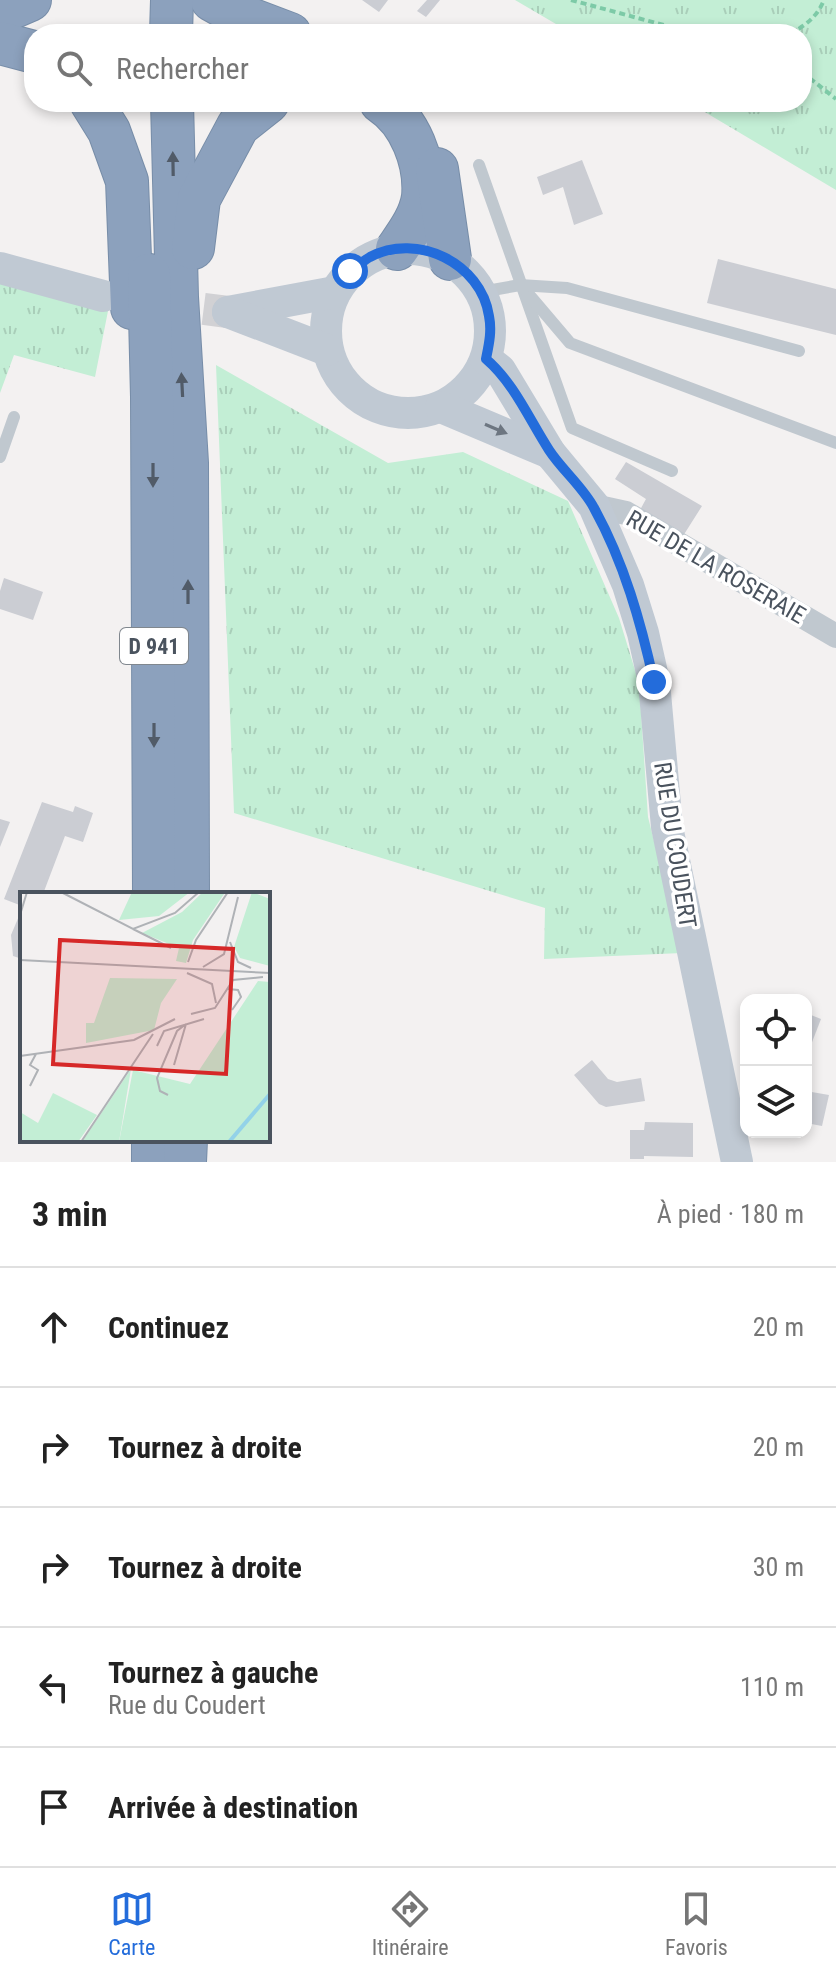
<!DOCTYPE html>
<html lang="fr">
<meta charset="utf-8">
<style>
body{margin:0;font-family:"Roboto Condensed",sans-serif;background:#f2f2f2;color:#222}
.controls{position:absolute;right:24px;bottom:24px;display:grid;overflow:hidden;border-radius:16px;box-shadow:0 4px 12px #0003}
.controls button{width:72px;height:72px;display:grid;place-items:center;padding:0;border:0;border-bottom:2px solid #e0e0e0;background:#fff;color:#222;font:40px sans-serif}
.stop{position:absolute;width:24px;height:24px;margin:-18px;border:6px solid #236cdb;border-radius:50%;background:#fff}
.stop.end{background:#236cdb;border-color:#fff;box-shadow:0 2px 8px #0008}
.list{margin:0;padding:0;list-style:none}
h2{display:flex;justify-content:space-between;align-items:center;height:104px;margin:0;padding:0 32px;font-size:34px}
h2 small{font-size:26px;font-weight:400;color:#767676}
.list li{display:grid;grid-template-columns:52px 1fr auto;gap:24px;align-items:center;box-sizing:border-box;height:120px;padding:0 32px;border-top:2px solid #e0e0e0}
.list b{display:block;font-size:30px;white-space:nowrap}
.list p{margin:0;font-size:26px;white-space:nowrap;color:#767676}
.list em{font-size:26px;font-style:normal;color:#767676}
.icon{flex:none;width:44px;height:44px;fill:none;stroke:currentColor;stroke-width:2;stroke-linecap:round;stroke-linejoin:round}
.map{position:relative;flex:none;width:836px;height:1162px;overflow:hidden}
.search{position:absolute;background:#fff;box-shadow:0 4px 12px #0003;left:24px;right:24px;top:24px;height:88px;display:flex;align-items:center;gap:20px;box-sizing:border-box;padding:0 28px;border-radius:32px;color:#767676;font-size:30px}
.sheet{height:704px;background:#fff}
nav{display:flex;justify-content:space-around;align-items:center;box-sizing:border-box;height:112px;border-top:2px solid #e0e0e0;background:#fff;font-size:22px;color:#767676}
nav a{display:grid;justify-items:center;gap:4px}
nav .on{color:#236cdb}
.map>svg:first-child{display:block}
.grass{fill:url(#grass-tufts)}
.building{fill:#cbcdd3}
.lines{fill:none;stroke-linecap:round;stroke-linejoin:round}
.secondary-tunnel{stroke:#d1d1d4;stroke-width:32;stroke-dasharray:32 16;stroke-linecap:butt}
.highway-casing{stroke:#778da8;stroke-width:44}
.path{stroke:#7dcaa7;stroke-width:4;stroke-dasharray:6 4;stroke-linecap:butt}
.lane{stroke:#c0c8cf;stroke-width:12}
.street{stroke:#c0c8cf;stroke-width:24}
.secondary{stroke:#c0c9d3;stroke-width:32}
.highway{stroke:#8ca1bd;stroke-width:42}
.oneway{fill:#515b68}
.oneway2{fill:#6d7681}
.route{stroke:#236cdb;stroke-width:10}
.labels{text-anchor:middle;stroke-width:7;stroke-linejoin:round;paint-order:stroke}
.shield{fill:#fff;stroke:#80878e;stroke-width:2}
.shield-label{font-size:22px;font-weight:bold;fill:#4a535e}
.street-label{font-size:24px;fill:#4a535e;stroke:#fff}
.inset-river{fill:none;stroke:#93d2e8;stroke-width:4}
.inset-road{fill:none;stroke:#afb2b6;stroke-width:2}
.view{fill:#d62828;fill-opacity:0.15;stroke:#d62828;stroke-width:4}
.inset-edge{fill:none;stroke:#4a535e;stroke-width:4}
</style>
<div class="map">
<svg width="836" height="1162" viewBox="0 0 836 1162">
<defs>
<pattern id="grass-tufts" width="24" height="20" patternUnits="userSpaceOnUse" patternTransform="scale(2)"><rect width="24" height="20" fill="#c3eed5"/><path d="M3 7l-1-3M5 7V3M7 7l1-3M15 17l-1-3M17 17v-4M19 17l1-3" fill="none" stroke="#a9ceb9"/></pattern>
</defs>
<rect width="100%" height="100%" fill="#f3f1f1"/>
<g class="grass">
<path d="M515,0h321v190l-148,-88h114v-68h-229z"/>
<path d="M0,283l108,28 -13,66 -81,-22 -14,38z"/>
<path d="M216,365l172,98 75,-11 105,49 51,117 20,65 9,134 34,136 -138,6 1,-51 -311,-95z"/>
</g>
<g class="building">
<path d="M362,0h26l-9,12z"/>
<path d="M427,0h13l-14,17 -9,-6z"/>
<path d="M582,160l21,54 -29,11 -11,-38 -20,8 -6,-18z"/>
<path d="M718,259l118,30v46l-129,-32z"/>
<path d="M626,462l76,44 -19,30 -43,-26 6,-11 -31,-20z"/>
<path d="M4,578l39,14 -10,28 -33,-11v-18z"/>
<path d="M42,802l31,10 2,-6 18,7 -10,29 -18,-6 -22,58h-21v12l-18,-7z"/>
<path d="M0,819l10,3 -10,25z"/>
<path d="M22,909v50l-9,-3 -2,-21z"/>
<path d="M806,1013l15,6 -12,31 -3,-1z"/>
<path d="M592,1060l16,19 9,3 24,-4 4,23 -39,6 -7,-3 -25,-29z"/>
<path d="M806,1091l23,4 -7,31 -16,-3z"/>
<path d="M645,1122l48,1v34l-49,-1v3h-14v-29h14z"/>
</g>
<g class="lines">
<path class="secondary-tunnel" d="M156,303l72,9"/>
<defs>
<g id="highway">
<path d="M212,0l25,14 53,20"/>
<path d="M0,13l30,-13"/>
<path d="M171,34l1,-34"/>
<path d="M0,43l34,9"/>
<path d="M91,102l18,29 18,50 5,127"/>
<path d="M172,102l5,195 10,166 1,431"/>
<path d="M381,102c29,19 45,60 42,95 -3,20 -15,36 -26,52"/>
<path d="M437,169l13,90"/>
<path d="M193,248l6,-49 39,-73 30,-24"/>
<path d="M149,275l3,122 2,497"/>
<path d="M153,1162v-22"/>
<path d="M185,1162l1,-22"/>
</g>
</defs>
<use href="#highway" class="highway-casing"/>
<g class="path">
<path d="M571,0l100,27 49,7"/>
<path d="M790,34c16,-9 27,-17 34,-34"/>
<path d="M802,72l34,27"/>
</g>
<g class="lane">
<path d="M479,165l93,263 100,43"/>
<path d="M525,290l45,53 266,100"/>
<path d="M481,292l39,-7 47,3 232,63"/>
<path d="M0,457l14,-40"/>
</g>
<path class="street" d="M594,506l32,7 210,123"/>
<g class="secondary">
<circle cx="408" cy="331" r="82"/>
<path d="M0,268l103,28"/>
<path d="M228,312l107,-20"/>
<path d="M228,312l99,38"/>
<path d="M486,359l14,11 50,83 44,53 34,79 15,48 11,49 13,145 70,335"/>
<path d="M441,407l109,46"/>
</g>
<use href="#highway" class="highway"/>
</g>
<defs><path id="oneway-solid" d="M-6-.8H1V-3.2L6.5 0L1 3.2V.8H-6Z" transform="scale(2)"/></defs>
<g class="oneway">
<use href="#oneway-solid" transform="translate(173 164) rotate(-91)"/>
<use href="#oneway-solid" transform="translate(182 385) rotate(-93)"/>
<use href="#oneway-solid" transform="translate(153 475) rotate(90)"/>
<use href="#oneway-solid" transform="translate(188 592) rotate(-90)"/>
<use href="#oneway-solid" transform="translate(154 735) rotate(90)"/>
</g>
<use class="oneway2" href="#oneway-solid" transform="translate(496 429) rotate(23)"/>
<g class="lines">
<path class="route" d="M350,271c7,-4 13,-10 20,-14 47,-25 111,6 119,59 3,15 0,28 -3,43 28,24 43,60 63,91 13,20 34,37 45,58 30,54 47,115 60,174"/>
</g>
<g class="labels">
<rect class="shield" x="120" y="628" width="68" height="36" rx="6"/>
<g class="shield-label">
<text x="154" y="654">D 941</text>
</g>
<g class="street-label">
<text transform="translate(716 567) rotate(30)" y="8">RUE DE LA ROSERAIE</text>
<text transform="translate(675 845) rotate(81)" y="8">RUE DU COUDERT</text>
</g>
</g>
<g transform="translate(20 892)">
<rect width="250" height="250" fill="#f3f1f1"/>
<path d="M112,0h58l-31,24 -40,4zM183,0l21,2 -31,46 -7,23 -10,-2 3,-13 -37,-15 40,-21zM232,0l18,7v67l-30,-8 -6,-11zM90,86l67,1 -16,24 -7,27 -68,13v-20h8zM238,89l12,1v160h-151l14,-72 57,14zM33,201l44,22 -19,27h-58v-30l18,11z" fill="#c3eed5"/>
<path d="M111,177l-12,73h-37z" fill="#c3eed5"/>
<path class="inset-river" d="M209,250l41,-48"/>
<path class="inset-road" d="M41,0l72,37 42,-16 24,-21M0,23l7,-23M113,37l38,19M210,50l8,20 13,6M0,68l250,13M168,70l8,-22 32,-48M183,75l21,-13 14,-57M167,81l25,11 4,19M208,97l10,1 3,7 -9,13M171,122l24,-6 18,-28 30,-3M137,154l7,-15 40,-12M0,164l114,-16 41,-21M154,173l12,-41M10,194l8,-16 -8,-5 6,-11M148,203l-8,-4 -3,-13 20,-47 9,-7M61,250l72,-108"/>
<path class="view" d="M40,48l173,9 -7,125 -173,-10z"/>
<rect width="250" height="250" class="inset-edge"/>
</g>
</svg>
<div class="controls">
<button><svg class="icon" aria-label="locate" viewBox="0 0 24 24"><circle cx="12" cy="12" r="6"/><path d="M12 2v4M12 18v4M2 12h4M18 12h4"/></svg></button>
<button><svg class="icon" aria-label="layers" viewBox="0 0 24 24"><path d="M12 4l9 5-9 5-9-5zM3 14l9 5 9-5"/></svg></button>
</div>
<div class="stop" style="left:350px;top:271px"></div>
<div class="stop end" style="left:654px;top:682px"></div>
<div class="search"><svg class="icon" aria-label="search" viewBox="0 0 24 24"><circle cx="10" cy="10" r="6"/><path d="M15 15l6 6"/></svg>Rechercher</div>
</div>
<section class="sheet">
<h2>3 min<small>À pied · 180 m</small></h2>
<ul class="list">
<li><svg class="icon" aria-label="ahead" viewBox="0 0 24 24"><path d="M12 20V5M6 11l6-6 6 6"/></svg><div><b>Continuez</b></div><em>20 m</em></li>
<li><svg class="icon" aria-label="right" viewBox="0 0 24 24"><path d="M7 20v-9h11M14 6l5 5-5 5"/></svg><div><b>Tournez à droite</b></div><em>20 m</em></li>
<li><svg class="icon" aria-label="right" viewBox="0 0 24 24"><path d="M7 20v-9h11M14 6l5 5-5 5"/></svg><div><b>Tournez à droite</b></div><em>30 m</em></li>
<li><svg class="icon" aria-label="left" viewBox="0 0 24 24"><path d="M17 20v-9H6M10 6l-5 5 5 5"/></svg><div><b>Tournez à gauche</b><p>Rue du Coudert</p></div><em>110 m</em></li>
<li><svg class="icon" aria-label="arrive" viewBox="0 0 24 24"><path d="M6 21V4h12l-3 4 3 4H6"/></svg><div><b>Arrivée à destination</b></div></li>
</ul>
</section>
<nav>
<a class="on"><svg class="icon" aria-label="map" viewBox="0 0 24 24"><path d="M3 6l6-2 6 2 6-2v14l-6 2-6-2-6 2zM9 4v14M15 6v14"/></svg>Carte</a>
<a><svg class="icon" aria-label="directions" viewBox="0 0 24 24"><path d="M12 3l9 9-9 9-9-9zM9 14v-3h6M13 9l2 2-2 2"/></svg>Itinéraire</a>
<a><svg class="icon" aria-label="saved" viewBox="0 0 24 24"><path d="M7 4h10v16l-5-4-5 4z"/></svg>Favoris</a>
</nav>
